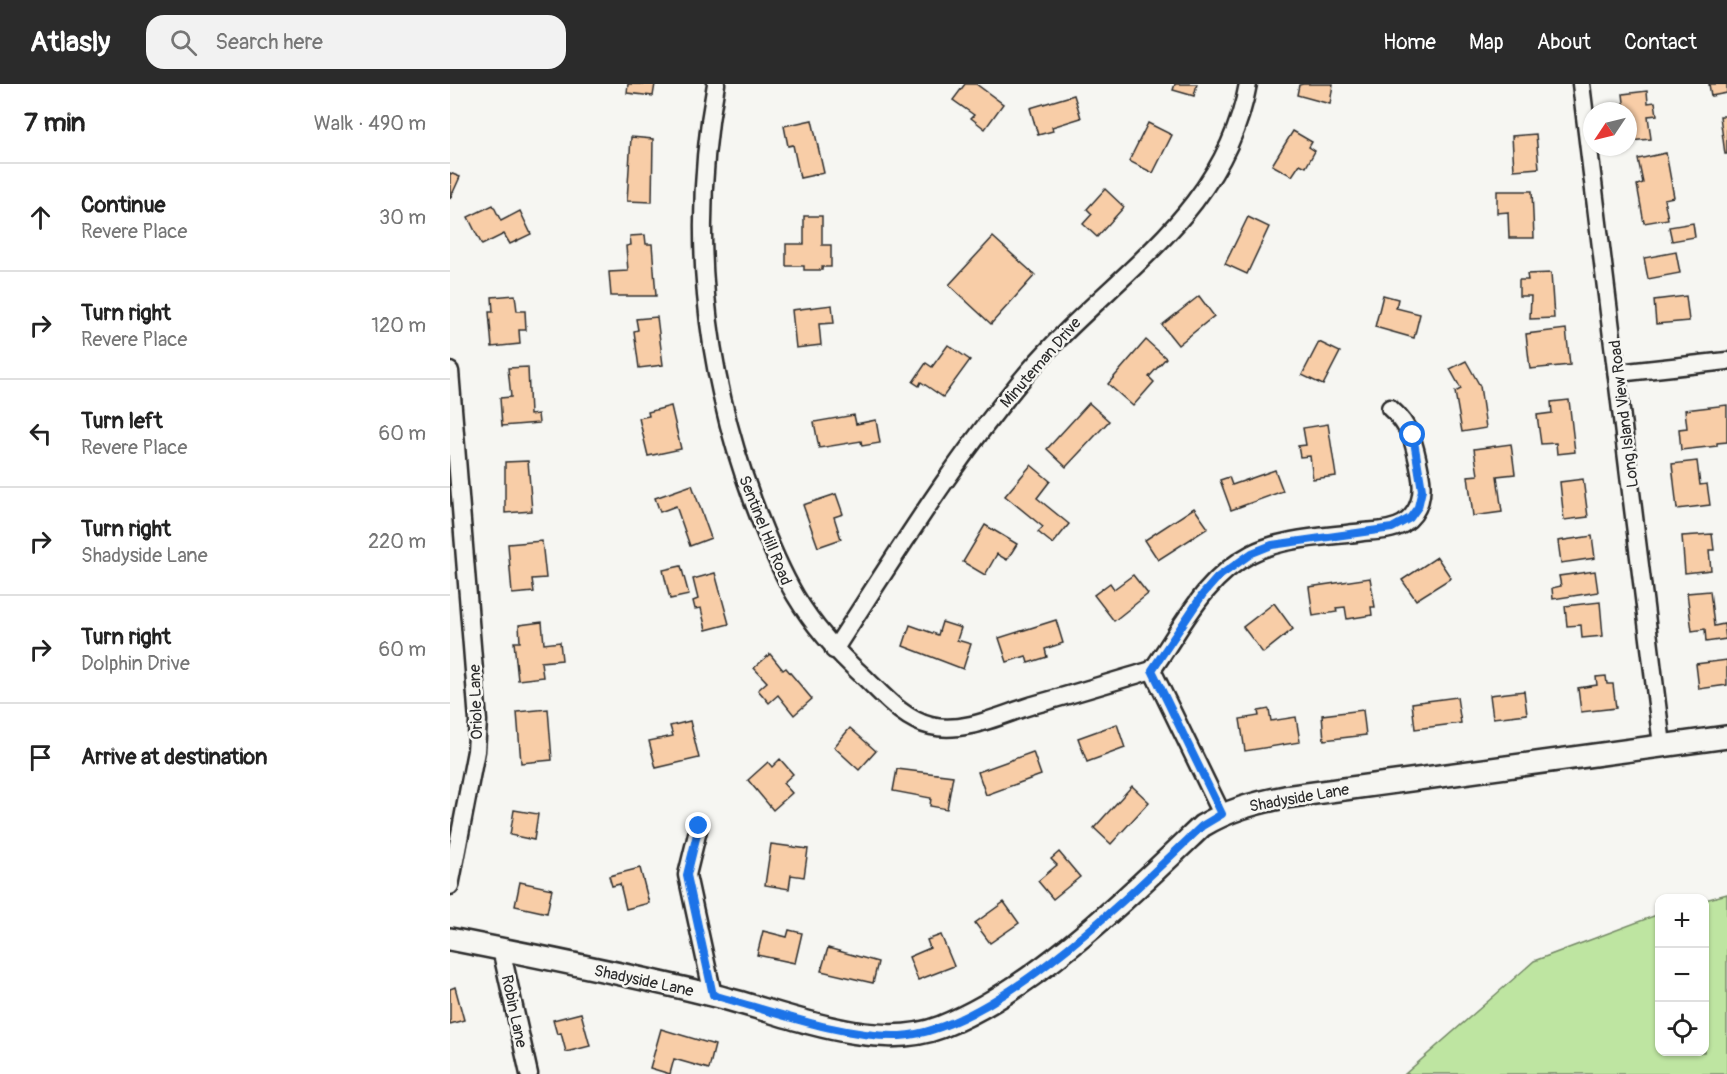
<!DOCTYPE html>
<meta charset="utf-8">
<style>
body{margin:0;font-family:Pangolin,sans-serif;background:#f2f2f2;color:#222}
.controls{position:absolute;right:18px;bottom:18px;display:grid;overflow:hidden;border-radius:12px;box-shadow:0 2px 4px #0004}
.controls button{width:54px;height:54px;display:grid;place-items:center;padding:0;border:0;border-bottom:2px solid #e0e0e0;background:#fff;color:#222;font:30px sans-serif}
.compass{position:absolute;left:1133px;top:18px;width:54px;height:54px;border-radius:50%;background:#fff;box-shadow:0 2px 4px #0004;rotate:235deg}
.stop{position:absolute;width:18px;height:18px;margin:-14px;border:4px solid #1a73e8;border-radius:50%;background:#fff}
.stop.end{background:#1a73e8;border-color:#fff;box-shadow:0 2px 6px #0008}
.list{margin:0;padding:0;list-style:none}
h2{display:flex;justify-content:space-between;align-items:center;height:78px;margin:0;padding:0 24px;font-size:26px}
h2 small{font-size:20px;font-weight:400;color:#767676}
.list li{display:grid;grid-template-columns:39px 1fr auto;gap:18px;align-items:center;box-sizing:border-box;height:108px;padding:0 24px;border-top:2px solid #e0e0e0}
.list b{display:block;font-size:22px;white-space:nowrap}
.list p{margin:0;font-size:20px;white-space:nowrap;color:#767676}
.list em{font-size:20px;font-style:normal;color:#767676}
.icon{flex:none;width:33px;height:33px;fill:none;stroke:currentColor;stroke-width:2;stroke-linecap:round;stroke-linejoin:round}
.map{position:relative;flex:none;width:1277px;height:990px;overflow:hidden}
header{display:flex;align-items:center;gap:36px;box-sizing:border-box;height:84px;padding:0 30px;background:#2b2b2b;color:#fff}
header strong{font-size:28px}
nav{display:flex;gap:33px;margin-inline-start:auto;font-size:21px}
.search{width:420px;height:54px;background:#f2f2f2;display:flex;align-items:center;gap:15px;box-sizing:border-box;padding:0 21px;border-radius:18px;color:#767676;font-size:22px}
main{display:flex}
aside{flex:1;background:#fff}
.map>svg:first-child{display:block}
.green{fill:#bee5a1;stroke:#748866;stroke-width:1.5}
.building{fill:#f8cda7;stroke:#2b2b2b;stroke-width:1.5}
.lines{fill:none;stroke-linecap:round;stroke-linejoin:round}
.minor-casing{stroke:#2b2b2b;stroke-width:21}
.tertiary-casing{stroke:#2b2b2b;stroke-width:26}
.minor{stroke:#f6f6f2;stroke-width:16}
.tertiary{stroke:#f6f6f2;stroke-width:21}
.route{stroke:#1a73e8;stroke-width:8}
.labels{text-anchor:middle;stroke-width:5;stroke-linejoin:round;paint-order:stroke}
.street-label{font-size:16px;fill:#2b2b2b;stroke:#f6f6f2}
</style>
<header>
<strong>Atlasly</strong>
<div class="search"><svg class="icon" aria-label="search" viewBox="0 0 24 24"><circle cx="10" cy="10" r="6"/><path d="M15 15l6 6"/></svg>Search here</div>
<nav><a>Home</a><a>Map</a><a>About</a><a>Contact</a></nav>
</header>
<main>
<aside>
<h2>7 min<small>Walk · 490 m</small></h2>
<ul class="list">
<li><svg class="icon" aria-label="ahead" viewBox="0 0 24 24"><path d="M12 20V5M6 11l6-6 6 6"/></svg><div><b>Continue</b><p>Revere Place</p></div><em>30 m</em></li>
<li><svg class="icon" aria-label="right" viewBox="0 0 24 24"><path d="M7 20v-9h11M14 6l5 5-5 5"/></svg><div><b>Turn right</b><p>Revere Place</p></div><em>120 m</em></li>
<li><svg class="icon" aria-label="left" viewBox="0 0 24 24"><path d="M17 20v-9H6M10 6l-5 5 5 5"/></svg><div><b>Turn left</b><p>Revere Place</p></div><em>60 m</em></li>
<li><svg class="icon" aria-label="right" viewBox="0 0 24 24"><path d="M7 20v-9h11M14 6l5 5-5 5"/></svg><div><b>Turn right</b><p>Shadyside Lane</p></div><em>220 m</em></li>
<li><svg class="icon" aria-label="right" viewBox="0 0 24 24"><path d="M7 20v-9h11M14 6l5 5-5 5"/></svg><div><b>Turn right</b><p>Dolphin Drive</p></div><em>60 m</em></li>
<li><svg class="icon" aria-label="arrive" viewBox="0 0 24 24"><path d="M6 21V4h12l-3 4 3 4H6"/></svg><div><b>Arrive at destination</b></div></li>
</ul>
</aside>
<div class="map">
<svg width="1277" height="990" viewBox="0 0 1277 990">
<rect width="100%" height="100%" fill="#f6f6f2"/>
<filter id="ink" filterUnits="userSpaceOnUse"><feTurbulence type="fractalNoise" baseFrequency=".0167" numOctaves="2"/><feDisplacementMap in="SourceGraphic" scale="12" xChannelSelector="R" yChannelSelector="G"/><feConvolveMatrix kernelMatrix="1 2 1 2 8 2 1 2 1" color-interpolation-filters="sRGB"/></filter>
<g filter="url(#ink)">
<path class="green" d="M1277,810v180h-322l129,-113 125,-47 1,138h44l1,-152z"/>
<g class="building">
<path d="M178,0h27l-2,12 -26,-3z"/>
<path d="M515,0h11l27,20 -18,25 -14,-11 3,-3 -21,-15z"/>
<path d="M725,0h22l-3,12 -21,-6z"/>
<path d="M853,0h30l-3,20 -33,-9 2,-10z"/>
<path d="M1259,0h18v9l-16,3z"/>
<path d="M1197,7l1,12 7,-1 2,13 -9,1 3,23 -22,2 -1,-30h-3l-2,-17z"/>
<path d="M624,11l7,23 -29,9 1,4 -15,4 -8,-27z"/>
<path d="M1270,32h7v38h-2z"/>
<path d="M362,36l12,53 -24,5 -7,-33 -5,1 -4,-20z"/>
<path d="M698,39l24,12 -19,38 -24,-12z"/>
<path d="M843,47l19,11 -3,5 6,4 -9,16 -6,-3 -8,12 -20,-11z"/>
<path d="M1086,50l3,34 -25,2 -2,-34z"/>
<path d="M181,53l22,2 -1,63 -25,-1z"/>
<path d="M1216,69l8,44 -10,2 4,20 -24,4 -7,-38 6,-2 -5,-24z"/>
<path d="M0,89l10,4 -10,22z"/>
<path d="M655,105l19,18 -27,30 -14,-13 9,-10 -5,-5z"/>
<path d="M1047,107h35l2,47h-25l-1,-26 -11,1z"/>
<path d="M43,121l8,16 19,-10 11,23 -21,10 -6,-10 -22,11 -14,-28z"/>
<path d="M354,132h18v29h9v22h-9v3h-18v-4h-18v-22h18z"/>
<path d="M798,133l21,10 -22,47 -22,-10z"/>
<path d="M1243,139l2,14 -23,4 -3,-14z"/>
<path d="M195,151l1,9h6l4,52h-45l-2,-24 19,-1 -2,-25 5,-1 -1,-9z"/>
<path d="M543,153l42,38 -44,49 -42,-39z"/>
<path d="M1226,168l4,21 -32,6 -4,-21z"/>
<path d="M1101,189l3,45 -24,1 1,-23h-12v-16h9l-1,-6z"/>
<path d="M65,211l2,16h8l1,19h-7l1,14 -28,3 -3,-35h4l-1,-15z"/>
<path d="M933,211l15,4 -2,9 24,6 -6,24 -39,-11z"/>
<path d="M749,212l15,20 -36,29 -16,-20z"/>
<path d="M1236,212l3,25 -33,3 -2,-24z"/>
<path d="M382,221l2,18 -15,1 2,21 -25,3 -4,-38z"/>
<path d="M207,233l6,48 -24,3 -5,-37 4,-1 -2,-11z"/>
<path d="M1116,245l4,36 -40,4 -4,-35z"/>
<path d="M696,256l20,18 -17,19 5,5 -21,24 -25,-22z"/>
<path d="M869,258l21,10 -17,33 -21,-10z"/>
<path d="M498,261l22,15 -27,37 -22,-15 -2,4 -6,-4 13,-19 6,4z"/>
<path d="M1016,277l14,25 6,42 -24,4 -7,-40 6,-3 -11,-20z"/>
<path d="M78,283l2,48 8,-1 1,9 -37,3 -2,-28 11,-1 -3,-29z"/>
<path d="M1119,316l6,52 -18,2 -1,-11 -15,1 -4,-29 15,-2 -1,-11z"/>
<path d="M639,319l20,18 -43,46 -19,-18z"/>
<path d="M1277,321v37l-10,1v3l-36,4 -2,-21 8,-1 -2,-18z"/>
<path d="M221,322l10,43 -33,7 -9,-38 10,-2 -1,-4z"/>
<path d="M404,331l2,9 20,-4 4,23 -18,3 -1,-5 -42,7 -5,-26z"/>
<path d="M878,340l8,52 -23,3 -3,-23 -10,1 -2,-11 8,-1 -3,-17z"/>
<path d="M1061,360l4,30 -18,2 5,36 -29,4 -5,-40 10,-1 -4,-26z"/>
<path d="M78,377l4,50 -27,2v-51z"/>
<path d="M1247,377l3,24 7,-1 3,21 -33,4 -5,-45z"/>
<path d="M581,381l19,16 -13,17 32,26 -16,20 -15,-12 5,-5 -38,-31z"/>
<path d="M825,386l8,21 -52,19 -11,-30 9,-3 3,8z"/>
<path d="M1133,395l5,38 -24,3 -4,-38z"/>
<path d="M242,401l19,53 -21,8 -14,-40 -16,6 -5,-14z"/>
<path d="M386,410l7,20 -9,3 7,22 -23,8 -15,-42z"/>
<path d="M744,424l14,20 -50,32 -13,-20z"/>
<path d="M535,441l32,19 -10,16 -10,-6 -12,21 -22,-13z"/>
<path d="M1262,450l2,16h-5l2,20 -26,3 -3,-37z"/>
<path d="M1142,452l3,22 -34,5 -3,-22z"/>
<path d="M92,457l4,37 -14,1 2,13 -22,2 -4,-50z"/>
<path d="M987,473l14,21 -35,22 -14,-20z"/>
<path d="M231,482l8,29 -19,4 -7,-29z"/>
<path d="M1145,487l3,21 -45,7 -1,-11 9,-2 -2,-10z"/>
<path d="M265,489l14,51 -23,6 -5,-22 -6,1 -2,-8 5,-2 -5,-20z"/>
<path d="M683,491l15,19 -34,27 -20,-26 16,-12 4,6z"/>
<path d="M920,494l5,29h-4l1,8 -25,4 -2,-12 -9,1 1,4 -24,4 -4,-29z"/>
<path d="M1260,507l4,35 10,-2 2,15 -20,3 -1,-13 -13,2 -5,-38z"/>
<path d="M1150,518l3,34 -21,2 -1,-13 -14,1 -2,-20z"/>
<path d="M824,519l19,26 -30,24 -20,-26z"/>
<path d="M606,536l7,23 -18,6 2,8 -19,6 -2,-7 -19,6 -8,-24z"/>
<path d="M92,538l2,22 16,-2 2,18 -21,2 2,15 -25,3 -4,-38h6l-1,-17z"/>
<path d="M492,538l19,6 -4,12 14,4 -8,25 -60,-23 7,-21 28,10z"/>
<path d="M320,570l13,16 3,-2 26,31 -18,16 -16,-20 -9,8 -11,-13 9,-8 -13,-14z"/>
<path d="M1277,576v25l-28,4 -3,-25z"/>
<path d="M1156,592l1,8h6l3,24 -35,4 -3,-24 19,-3 -1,-8z"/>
<path d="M1074,607l3,23 -34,4 -3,-23z"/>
<path d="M1007,613l4,26 -46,6 -3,-26z"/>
<path d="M98,625l4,51 -31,3 -4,-51z"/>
<path d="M819,625l2,12 25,-4 4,25 -55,9 -5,-32 19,-3 -1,-5z"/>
<path d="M913,626l3,25 -42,5 -2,-25z"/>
<path d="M240,637l9,37 -43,10 -7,-27 24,-5 -3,-10z"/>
<path d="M667,640l8,24 -38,14 -9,-24z"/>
<path d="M400,644l26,23 -17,19 -25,-23z"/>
<path d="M583,668l8,23 -55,20 -8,-23z"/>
<path d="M330,675l13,15 -10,9 9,10 -19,17 -25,-30 20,-18 4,5z"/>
<path d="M447,685l56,7 -6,33 -17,-3 1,-8 -38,-7z"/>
<path d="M682,702l17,16 -38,42 -17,-16z"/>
<path d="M64,726l24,4 -4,26 -24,-5z"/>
<path d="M321,760l37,5 -4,28 -13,-2 -2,14 -24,-4z"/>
<path d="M609,768l21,25 -27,22 -15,-18 19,-16 -6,-6z"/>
<path d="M190,784l9,35 -23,6 -6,-25 -8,2 -3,-10z"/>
<path d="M70,798l32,7 -5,24 -32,-7z"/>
<path d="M554,818l15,21 -29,20 -15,-20z"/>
<path d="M339,846l13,3 -7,30 -38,-8 6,-24 24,6z"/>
<path d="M491,851l13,31 -36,14 -9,-23 21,-9 -3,-8z"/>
<path d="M378,864l50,14 -5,21 -52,-12z"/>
<path d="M5,903l9,33 -14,4v-35z"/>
<path d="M131,929l9,33 -24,6 -5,-19 -4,1 -4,-14z"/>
<path d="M211,945l54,16 -6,24 -35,-10 -4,15 -20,-6z"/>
</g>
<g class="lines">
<defs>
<g id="minor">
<path d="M266,0c-26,141 -13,283 37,417 28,75 49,120 110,175 20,19 41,44 68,50 33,8 72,-12 102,-21 40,-11 79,-23 119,-35"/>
<path d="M1131,0l81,661"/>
<path d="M0,287l28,350 -2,30 -26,135"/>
<path d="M1168,289l109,-12"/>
<path d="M384,566c62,-95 121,-192 195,-279 81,-95 195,-154 219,-287"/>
<path d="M772,730l-70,-144c30,-42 51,-91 99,-116 33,-17 76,-17 112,-22 12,-1 28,-1 40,-8 18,-12 21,-32 17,-52 -5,-27 -9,-46 -30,-64"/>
<path d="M249,742l-12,49 26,120"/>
<path d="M51,865l28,125"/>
</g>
<path id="tertiary" d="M0,855c87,17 175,35 262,56 68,16 161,59 229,32 95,-38 188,-131 261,-201 27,-16 52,-23 83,-29l442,-60"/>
</defs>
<use href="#minor" class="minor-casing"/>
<use href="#tertiary" class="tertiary-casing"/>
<use href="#minor" class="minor"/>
<use href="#tertiary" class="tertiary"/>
</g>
</g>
<g class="lines" filter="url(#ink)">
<path class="route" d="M249,742l-12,49 26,120c55,15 130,43 187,41 95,-5 235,-146 302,-210l20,-12 -70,-144 51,-76 15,-17 34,-24 20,-8 120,-17 18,-10 8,-11 4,-17 -9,-55"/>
</g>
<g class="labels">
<g class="street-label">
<text transform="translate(590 278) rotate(-49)" y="6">Minuteman Drive</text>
<text transform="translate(1173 330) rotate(-97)" y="6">Long Island View Road</text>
<text transform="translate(316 446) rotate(68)" y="6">Sentinel Hill Road</text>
<text transform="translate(25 618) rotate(-92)" y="6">Oriole Lane</text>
<text transform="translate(849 713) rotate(-10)" y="6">Shadyside Lane</text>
<text transform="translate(194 896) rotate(12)" y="6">Shadyside Lane</text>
<text transform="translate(65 927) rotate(78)" y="6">Robin Lane</text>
</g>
</g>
</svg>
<div class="controls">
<button>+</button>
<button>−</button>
<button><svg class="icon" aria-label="locate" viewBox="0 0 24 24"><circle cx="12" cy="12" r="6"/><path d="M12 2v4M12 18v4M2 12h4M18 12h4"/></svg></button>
</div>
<svg class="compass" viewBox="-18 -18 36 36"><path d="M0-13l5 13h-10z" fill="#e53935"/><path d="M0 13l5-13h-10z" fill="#767676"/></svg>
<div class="stop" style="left:963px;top:351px"></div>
<div class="stop end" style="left:249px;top:742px"></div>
</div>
</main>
